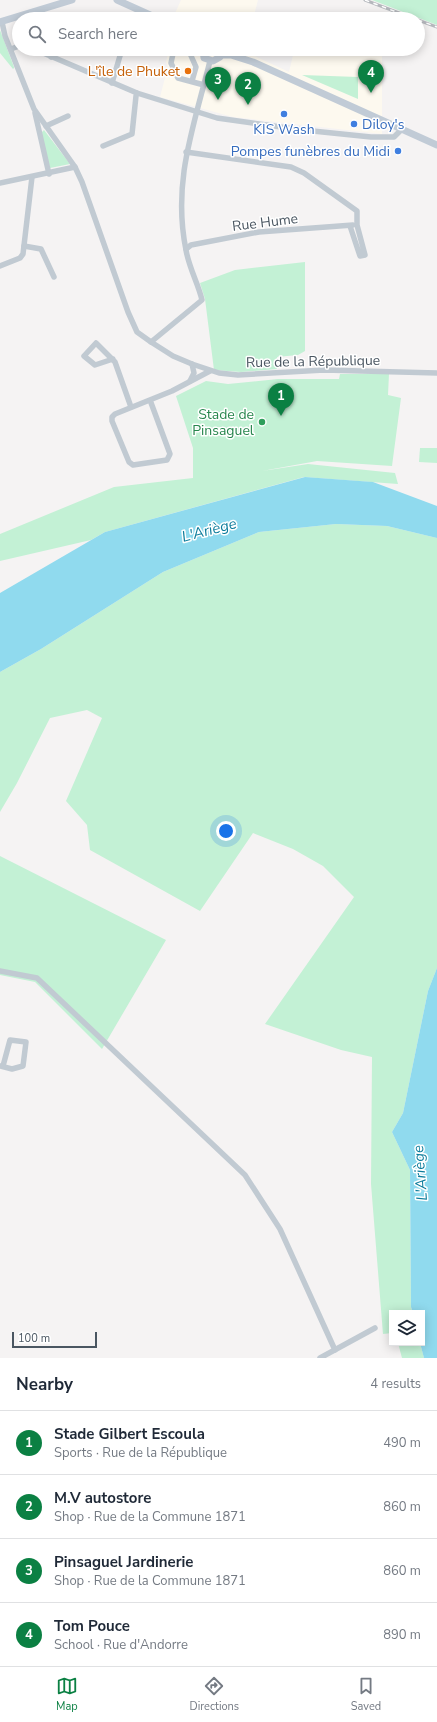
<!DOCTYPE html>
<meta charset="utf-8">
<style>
body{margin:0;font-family:"Nunito Sans",sans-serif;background:#f2f2f3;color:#1f2937}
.controls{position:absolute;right:12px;bottom:12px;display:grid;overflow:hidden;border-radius:0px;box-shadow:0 2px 10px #0003}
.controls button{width:36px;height:36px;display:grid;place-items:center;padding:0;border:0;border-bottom:1px solid #e0e1e3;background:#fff;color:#1f2937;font:20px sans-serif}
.scale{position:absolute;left:12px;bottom:10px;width:85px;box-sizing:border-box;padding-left:4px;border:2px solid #4a5661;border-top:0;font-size:11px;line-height:14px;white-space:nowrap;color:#4a5661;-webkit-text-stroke:3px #fff;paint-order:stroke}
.you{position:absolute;left:226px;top:831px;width:14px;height:14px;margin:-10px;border:3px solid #fff;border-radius:50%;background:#1a73e8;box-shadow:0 0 0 6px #1a73e833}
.badge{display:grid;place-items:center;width:26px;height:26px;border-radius:50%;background:#0b8043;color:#fff;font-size:13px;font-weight:700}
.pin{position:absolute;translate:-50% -33px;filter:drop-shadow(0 1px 2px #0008)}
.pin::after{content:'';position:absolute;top:21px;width:14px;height:12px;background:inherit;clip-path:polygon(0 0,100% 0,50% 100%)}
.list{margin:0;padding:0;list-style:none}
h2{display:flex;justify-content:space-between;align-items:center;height:52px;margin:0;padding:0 16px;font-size:17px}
h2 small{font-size:13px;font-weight:400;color:#747a83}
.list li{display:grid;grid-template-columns:26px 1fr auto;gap:12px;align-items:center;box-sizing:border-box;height:64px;padding:0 16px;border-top:1px solid #e0e1e3}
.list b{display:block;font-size:15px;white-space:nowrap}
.list p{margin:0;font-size:13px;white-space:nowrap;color:#747a83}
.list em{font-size:13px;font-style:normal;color:#747a83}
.icon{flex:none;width:22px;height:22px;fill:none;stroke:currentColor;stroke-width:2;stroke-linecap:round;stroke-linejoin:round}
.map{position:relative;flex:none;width:437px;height:1358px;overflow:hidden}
.search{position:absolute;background:#fff;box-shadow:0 2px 10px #0003;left:12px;right:12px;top:12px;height:44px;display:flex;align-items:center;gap:10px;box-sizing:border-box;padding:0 14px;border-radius:22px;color:#747a83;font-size:15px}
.sheet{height:308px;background:#fff}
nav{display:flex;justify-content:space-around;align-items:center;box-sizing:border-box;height:56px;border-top:1px solid #e0e1e3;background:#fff;font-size:11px;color:#747a83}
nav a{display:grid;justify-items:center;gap:2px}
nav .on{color:#0b8043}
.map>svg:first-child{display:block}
.commercial{fill:#fdf9ef}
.green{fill:#c3f1d5}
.water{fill:#90daee}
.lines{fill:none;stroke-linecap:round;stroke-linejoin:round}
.street{stroke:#c1cad2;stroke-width:5.5}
.secondary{stroke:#c1cbd6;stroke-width:7}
.rail-casing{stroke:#b5b8bd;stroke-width:3}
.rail{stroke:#fff;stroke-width:1.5;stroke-dasharray:4.5;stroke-linecap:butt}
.food-dot{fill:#e8710a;stroke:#fff;stroke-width:1.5}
.shop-dot{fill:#3f7fe0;stroke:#fff;stroke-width:1.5}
.leisure-dot{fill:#2e9e5b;stroke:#fff;stroke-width:1.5}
.labels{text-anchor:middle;stroke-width:3;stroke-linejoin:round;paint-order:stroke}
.food-label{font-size:14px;fill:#c56008;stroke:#fff;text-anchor:end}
.shop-label{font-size:14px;fill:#366cbe;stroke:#fff;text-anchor:start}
.street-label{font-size:14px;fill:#4a5661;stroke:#fff}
.leisure-label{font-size:14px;fill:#27864d;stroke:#fff;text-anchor:end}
.water-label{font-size:15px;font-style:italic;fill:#0c7c9b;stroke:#fff}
</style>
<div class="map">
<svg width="437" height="1358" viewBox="0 0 437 1358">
<rect width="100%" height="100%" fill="#f5f3f3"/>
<g class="commercial">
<path d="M181,0h77l-5,19h-78l-2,-1z"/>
<path d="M169,49h75v2l45,21 5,-21 88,4v79l-149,-17 -73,-20 6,-23 5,2 -5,-14z"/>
</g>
<g class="green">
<path d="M372,0h65v25z"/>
<path d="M0,30l14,37v1l-1,1 -13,-16z"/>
<path d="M302,75l56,2v22z"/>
<path d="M44,130l26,34 -20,4 -9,-35z"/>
<path d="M305,262v89l-7,4 -21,2v12l-36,3 -27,-2 -9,-71 -5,-16 35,-13z"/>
<path d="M340,374h49l-1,21 13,3 -9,68 -75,-5 -55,10 46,-7 87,9 3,11 -94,-7 -199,55 -14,8 -91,21v-27l114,-47 79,-9v-30l-17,-52 30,-15 22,3 50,-5h61z"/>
<path d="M420,448h17v15l-18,-1z"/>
<path d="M336,524l51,2 50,12v430l-9,23 -25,122 -11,19 18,38 1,137 2,6h-21v20l-9,1 -12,-150 1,-127 -31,-7 -76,-26 89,-127 -31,-31 -30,-17 -40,-16 -53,78 -110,-61 -3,-25 -21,-24 36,-83 -15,-8 -37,8 -33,65 -17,29v-140l41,-23 122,-77 96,-40z"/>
<path d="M0,856l166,84 -64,109 -67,-67 -35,-7z"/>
<path d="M398,1343h22l4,15h-22z"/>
</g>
<g class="water">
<path d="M305,477l68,5 64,24v32l-50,-12 -51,-2 -77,8 -96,40 -122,77 -41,23v-79l105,-61z"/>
<path d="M437,968v390h-13l-4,-15h2v-30h-9l-2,-6 -1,-137 -18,-38 11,-19 25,-122z"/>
</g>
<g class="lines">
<g class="street">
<path d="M2,22l3,14 29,73 41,58 7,15 46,130 9,20 14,10 22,14 19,8 27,9 19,2 86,-5 113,3"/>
<path d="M11,49l8,-3"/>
<path d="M34,49l103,44 80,25 86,12 68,7h23l8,-8"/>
<path d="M174,49l-3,14 7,15 26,7"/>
<path d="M188,49l8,18 -4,14"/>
<path d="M51,57l5,-8"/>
<path d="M112,83l10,-34"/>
<path d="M35,113l14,61"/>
<path d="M46,126l22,-10"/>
<path d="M103,146l29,-12 4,-38 1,-3"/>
<path d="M186,152l105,15 13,6 53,38v14l8,30 -5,1 -10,-30"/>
<path d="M0,183l75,-16"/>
<path d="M24,246l17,3 13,28"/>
<path d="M186,249l5,-4 68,-13 94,-7"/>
<path d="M0,266l20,-8 3,-4 9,-77"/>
<path d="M151,342l51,-42c-4,-17 -13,-32 -16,-50 -14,-68 8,-124 24,-189"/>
<path d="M113,359l-18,6 -11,-9 12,-13 19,19 16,45"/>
<path d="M190,381l4,-8 -2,-9"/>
<path d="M150,400l20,54 -3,6 -34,5 -4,-3 -17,-41v-4l3,-3 57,-23 38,-20"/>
<path d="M0,971l37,7 208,197 35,54 55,121"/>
<path d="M0,1066l12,3 11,-3 3,-24 -16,-2 -7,26"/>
<path d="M320,1358l55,-30"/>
</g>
<g class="secondary">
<path d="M117,0l42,19"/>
<path d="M0,22l72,-22"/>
<path d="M203,49l1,9 9,3 7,-4 1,-8"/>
<path d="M221,55h10l22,7 184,83"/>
</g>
<defs>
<g id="rail">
<path d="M365,0l50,19"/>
<path d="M418,20l19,7"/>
</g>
</defs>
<use href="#rail" class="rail-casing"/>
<use href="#rail" class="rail"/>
</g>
<circle class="food-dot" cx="188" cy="71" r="4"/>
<g class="shop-dot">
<circle cx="284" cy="114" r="4"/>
<circle cx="354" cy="124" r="4"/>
<circle cx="398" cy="151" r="4"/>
</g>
<circle class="leisure-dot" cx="262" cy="422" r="4"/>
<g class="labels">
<g class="food-label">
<text x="180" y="76">L'île de Phuket</text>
</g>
<g class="shop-label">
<text x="362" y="129">Diloy's</text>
<text x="284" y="134" text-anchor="middle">KIS Wash</text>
<text x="390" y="156" text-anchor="end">Pompes funèbres du Midi</text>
</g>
<g class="street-label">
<text transform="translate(265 222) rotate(-7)" y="5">Rue Hume</text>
<text transform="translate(313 361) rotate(-1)" y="5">Rue de la République</text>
</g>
<g class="leisure-label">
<text x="254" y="419">Stade de<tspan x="254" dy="16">Pinsaguel</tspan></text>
</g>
<g class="water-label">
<text transform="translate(209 530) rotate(-15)" y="5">L'Ariège</text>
<text transform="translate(420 1173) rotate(-94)" y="5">L'Ariège</text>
</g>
</g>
</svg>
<div class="controls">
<button><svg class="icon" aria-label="layers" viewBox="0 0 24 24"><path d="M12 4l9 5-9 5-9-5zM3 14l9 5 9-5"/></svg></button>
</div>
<div class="scale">100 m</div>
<div class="you"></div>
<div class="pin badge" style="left:281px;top:416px">1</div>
<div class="pin badge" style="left:248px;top:105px">2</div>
<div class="pin badge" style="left:218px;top:100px">3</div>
<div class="pin badge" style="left:371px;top:93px">4</div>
<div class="search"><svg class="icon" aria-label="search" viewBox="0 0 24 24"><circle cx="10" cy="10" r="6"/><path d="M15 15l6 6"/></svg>Search here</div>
</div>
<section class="sheet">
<h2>Nearby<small>4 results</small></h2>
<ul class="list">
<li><span class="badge">1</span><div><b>Stade Gilbert Escoula</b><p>Sports · Rue de la République</p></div><em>490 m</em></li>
<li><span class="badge">2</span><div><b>M.V autostore</b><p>Shop · Rue de la Commune 1871</p></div><em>860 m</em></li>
<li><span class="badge">3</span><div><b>Pinsaguel Jardinerie</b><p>Shop · Rue de la Commune 1871</p></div><em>860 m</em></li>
<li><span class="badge">4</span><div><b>Tom Pouce</b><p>School · Rue d'Andorre</p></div><em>890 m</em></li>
</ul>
</section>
<nav>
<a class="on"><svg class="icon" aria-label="map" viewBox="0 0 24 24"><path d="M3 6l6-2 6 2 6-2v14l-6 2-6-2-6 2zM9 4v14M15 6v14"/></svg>Map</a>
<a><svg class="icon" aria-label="directions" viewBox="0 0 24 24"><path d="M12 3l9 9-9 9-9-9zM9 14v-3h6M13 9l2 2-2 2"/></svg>Directions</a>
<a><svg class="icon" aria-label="saved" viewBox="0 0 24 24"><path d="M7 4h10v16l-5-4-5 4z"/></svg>Saved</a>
</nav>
